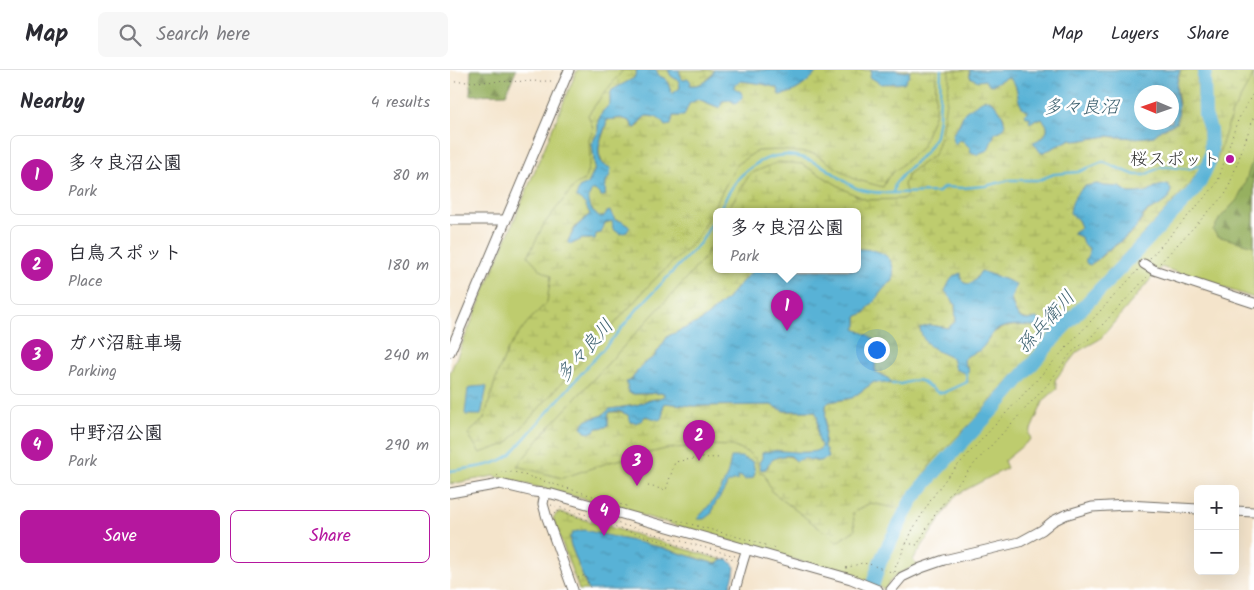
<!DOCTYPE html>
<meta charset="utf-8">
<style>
body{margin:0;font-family:Kalam,"Klee One",sans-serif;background:#f7f7f7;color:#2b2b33}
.controls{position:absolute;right:15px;bottom:15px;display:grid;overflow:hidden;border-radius:8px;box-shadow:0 5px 20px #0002}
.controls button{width:45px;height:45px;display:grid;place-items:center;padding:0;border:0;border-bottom:1px solid #e1e1e2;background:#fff;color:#2b2b33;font:25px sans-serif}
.compass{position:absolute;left:684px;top:15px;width:45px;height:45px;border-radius:50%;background:#fff;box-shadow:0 5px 20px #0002;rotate:272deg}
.you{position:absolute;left:426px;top:279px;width:18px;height:18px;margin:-12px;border:4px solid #fff;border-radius:50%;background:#1a73e8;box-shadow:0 0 0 8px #1a73e833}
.badge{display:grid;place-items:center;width:32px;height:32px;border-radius:50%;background:#b5179e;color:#fff;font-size:16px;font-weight:700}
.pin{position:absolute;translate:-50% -41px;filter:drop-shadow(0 1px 2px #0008)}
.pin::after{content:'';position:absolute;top:26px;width:18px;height:15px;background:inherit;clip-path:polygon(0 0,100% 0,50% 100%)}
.popup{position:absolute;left:263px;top:138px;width:148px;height:65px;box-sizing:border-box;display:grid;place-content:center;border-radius:8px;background:#fff;filter:drop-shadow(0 1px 4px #0005);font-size:16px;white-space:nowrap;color:#7c7c81}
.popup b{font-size:19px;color:#2b2b33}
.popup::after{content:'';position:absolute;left:50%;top:100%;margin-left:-10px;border:10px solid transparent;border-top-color:#fff}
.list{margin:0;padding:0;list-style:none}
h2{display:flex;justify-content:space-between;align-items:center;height:65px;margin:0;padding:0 20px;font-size:21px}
h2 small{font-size:16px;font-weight:400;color:#7c7c81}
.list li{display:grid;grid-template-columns:32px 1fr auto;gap:15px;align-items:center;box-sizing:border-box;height:80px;margin:0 10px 10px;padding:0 10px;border:1px solid #e1e1e2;border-radius:8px}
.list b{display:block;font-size:19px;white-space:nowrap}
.list p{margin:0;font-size:16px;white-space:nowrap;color:#7c7c81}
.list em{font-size:16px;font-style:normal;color:#7c7c81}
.actions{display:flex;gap:10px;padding:15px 20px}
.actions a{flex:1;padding:11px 0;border:1px solid #b5179e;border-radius:8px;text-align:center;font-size:18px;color:#b5179e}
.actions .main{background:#b5179e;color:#fff}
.icon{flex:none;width:28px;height:28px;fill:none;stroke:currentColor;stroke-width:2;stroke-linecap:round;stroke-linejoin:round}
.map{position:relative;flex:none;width:804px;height:520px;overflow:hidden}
header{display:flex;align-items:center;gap:30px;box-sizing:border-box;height:70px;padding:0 25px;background:#fff;border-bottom:1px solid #e1e1e2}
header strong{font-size:24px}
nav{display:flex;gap:28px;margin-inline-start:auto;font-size:18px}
.search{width:350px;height:45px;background:#f7f7f7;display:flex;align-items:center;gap:12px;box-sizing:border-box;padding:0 18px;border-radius:8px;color:#7c7c81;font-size:19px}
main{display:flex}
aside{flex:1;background:#fff}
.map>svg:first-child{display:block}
.green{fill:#becc6e;stroke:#747c4c;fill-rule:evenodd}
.forest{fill:url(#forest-firs);stroke:#606e46}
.wetland{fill:url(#wetland-marsh);stroke:#747c4c;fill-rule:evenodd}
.water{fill:url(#water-ripples);stroke:#426e80;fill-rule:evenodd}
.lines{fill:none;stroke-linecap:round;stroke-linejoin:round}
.stream{stroke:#59b2d6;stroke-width:2.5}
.river{stroke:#59b2d6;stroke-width:14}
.minor-casing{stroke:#716c63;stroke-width:11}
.path{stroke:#716c63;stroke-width:1;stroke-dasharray:1 4;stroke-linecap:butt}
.minor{stroke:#fff;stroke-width:9}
.poi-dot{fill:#b5179e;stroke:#fff;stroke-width:2}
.labels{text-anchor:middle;stroke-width:5;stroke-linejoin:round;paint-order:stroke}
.poi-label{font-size:18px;fill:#2b2b2b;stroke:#fff;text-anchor:end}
.water-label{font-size:19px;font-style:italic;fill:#3d616f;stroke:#fff}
</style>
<header>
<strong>Map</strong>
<div class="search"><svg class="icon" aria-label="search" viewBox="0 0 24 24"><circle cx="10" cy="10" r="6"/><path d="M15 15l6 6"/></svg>Search here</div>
<nav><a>Map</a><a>Layers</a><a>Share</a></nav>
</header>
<main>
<aside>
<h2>Nearby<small>4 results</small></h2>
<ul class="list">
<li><span class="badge">1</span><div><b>多々良沼公園</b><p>Park</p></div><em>80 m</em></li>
<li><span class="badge">2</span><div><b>白鳥スポット</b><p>Place</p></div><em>180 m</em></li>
<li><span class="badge">3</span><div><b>ガバ沼駐車場</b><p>Parking</p></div><em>240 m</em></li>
<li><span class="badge">4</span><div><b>中野沼公園</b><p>Park</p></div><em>290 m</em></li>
</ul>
<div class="actions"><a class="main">Save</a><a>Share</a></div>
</aside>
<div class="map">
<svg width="804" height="520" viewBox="0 0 804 520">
<defs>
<pattern id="forest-firs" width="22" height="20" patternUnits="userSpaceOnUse" patternTransform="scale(1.25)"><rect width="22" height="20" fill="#96b061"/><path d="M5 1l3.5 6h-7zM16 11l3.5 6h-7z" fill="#7b8f50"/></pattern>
<pattern id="wetland-marsh" width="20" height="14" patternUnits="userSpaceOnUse" patternTransform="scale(1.25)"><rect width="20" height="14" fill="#becc6e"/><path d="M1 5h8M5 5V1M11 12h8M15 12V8" fill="none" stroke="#a3af5f"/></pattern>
<pattern id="water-ripples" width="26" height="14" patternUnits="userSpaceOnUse" patternTransform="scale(1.25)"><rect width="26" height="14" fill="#59b2d6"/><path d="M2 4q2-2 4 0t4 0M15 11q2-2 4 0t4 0" fill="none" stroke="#4a91ae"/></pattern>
</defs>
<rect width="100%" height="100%" fill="#fff"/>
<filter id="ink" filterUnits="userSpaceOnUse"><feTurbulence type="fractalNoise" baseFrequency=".02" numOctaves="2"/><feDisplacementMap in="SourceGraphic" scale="10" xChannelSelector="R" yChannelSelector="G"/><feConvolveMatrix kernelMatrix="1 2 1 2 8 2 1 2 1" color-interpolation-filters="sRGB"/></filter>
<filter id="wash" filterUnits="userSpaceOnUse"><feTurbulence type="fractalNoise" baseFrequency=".0096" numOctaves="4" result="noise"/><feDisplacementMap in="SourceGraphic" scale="20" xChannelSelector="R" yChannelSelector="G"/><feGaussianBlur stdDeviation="1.12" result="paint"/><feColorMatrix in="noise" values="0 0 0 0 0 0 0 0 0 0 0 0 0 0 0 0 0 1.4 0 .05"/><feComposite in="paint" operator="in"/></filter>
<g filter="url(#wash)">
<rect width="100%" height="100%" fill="#f4e4cb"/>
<path class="green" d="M127,0h677v228l-93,-31 -61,72 -23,13 -22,28 2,9 -13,11 -15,34 2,5 -27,22 3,7 -51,27 -43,65 5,5c-12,5 -27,10 -32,23l-2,1 -22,-10 -274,-79 -94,-24 -44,8v-111zM692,22h30v30h-30zM267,142h140v58h-140z"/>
<g class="forest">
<path d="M21,0h45l-10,24 -36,1z"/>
<path d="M804,85v91l-37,-10 -4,-6 7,-12 17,-18 8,-17z"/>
</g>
<g class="wetland">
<path d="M173,0h14l-3,8 -24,17v9l-7,7 -5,10v11l-6,11 3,26 -7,15 -9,4 11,26 -15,13 -7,14 1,2 3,1 10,-5h9l5,-5 5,-1 3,-10 8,-2 17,6 -8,-5 -6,-2 -5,-9 -7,6 -4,1c-2,-2 -4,-5 -6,-7 -7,-9 -6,-11 -1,-21h3l10,6 1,-14 4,-7c-19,-28 -9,-27 -3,-55l14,-2 9,3 3,6 6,-1 3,-7 4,-3c5,0 11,2 17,2 6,-1 10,-2 17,-2l9,-12 9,-5 22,9 2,-7 8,-2 6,5 5,-12 -9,-5 9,-6 22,3 15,4 1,7c17,-1 29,-14 40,-25h52l34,2 -11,-2h42l-1,43 -14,35 -33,29 -5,10 -29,-8 -39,-25 -35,-4 -23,1 -20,13 -41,76 -44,42 -145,162 -27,9 -12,-19 16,-15 13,-44 11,-26 18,-25 21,-22 4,-26 -10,-6 -13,-14 16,-32 31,-39 10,-6 5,-18 -1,-22 4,-11 -5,-13 13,-18z"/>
<path d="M206,0h12l3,6 8,5 1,7 -8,6 -6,-15 -7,-3z"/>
<path d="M229,0h35c-2,7 -14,18 -23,15 -4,-1 -5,-5 -10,-6z"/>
<path d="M499,0h21v7l28,5 5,-3 6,-2 4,2 3,6 2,12 11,14 3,11 4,-3h6c11,11 3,18 -9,24l38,-4 6,2 30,-5 9,1 38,-2 8,-6 8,-3 9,-23 -3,-17 4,-16h19l-2,8 2,34 4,17 3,21 -5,18 -11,15 -26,29 -81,86 -110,123 -40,40 -33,48 -30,-6 -17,10 2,17 -18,12 -66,-51 -7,-18 -5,-1 -3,-12 -7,-7 -17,-7 -25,-1 -41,4 -56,13 -48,16 -45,-12 32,-39 138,-149 18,-21 12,-26v39h38l-6,4 -24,27 -24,20 -33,15 -14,21 -11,7 -3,5 -3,2 -5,8 2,15 30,-1 1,3 -8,3 -9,1 -11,5 -27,4 -9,7 -11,3v14l8,-5 8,-1 2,-2 1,-13c12,-1 23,4 34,5l3,-1 17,1v-10l2,-4 28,3 78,-1 13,6h31l4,6 -2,11 5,19 -3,4 -26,2 -17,-3 -14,8 -3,5 2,7 7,-3v-4c9,-7 19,-11 28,-2 8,-4 12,-3 21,1l7,-15 2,-42 3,-3 23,-4 22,-16 17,1 -2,-4 -14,-8v-8l4,-7 -11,-21 -13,-6 2,-4v-9l15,-12 13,-18 8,-5 -21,-31 -15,-1v-37h-131l24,-38 28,-12 24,2 47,28 18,8 35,-1 5,-4 -3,-10 4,-11 26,-19 7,-21 8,-52zM540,30l5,4 9,14 -2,12 -7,3 -4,8 -21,7 -7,-7 -4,-1 -4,4 -2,-2c-1,-8 3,-11 6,-18 2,-4 4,-8 6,-11 5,-6 18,-11 25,-13zM647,114l7,2 16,1 9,6h8l10,-1 8,-5 13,-3 -11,23c-17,7 -11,11 -22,22 -11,12 -26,20 -38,31l-11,-1 3,-6v-5l-6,-4 -1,-7 -8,-3 7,-7 -3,-7 2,-28 5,-6zM531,201l28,10 6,4 -4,14 6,16 5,3 7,2 4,-2 9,9 -12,-1 -6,-1 -12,1 -10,2 -9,5 -4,6 -23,18c-4,5 -1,7 2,11l-13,1 -3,-11 -2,-1 -20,-32 18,3 8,-7 -1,-17 -10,-13 16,-18v6l3,4 6,1 5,-4z"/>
<path d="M762,0h42v4l-22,39 -17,52 -1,-9 1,-23 -6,-17 -1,-30z"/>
<path d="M108,442l165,48 -7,4 -57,-17 -89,-4 18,47h-9l-26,-72z"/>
</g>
<g class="water">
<path d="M187,0h19l3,6 7,3 6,15 8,-6 -1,-7 -8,-5 -3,-6h11l2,9 4,1 3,-2 3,4 -1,3c10,2 21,-6 24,-15h105c-11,12 -23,24 -40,25l-1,-7 -15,-4 -22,-3 -8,6 8,5 2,5 -7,7 -6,-4 -8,1 -2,7 -22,-9 -9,5 -5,12h-11l-2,9 -6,1c-6,-9 -10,-10 -19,-10l-4,3 -6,9 -3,-1 -3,-6 -9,-3 -14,2c-4,18 -13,26 -5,44l9,4 -1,7 -4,7 -1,14h-4l-6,-6h-3c-5,10 -6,12 1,21 2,2 4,5 6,6h4l4,-5 3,-1 5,9 6,1 9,6 -3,5 -7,2 -7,-5 -1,-8 -7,2 -4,10 -5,1 -1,5h-13l-10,5 -4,-1v-2l8,-14 14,-13 -5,-10 -9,-7 3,-9 9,-4 7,-15 -3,-26 6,-11v-11l5,-10 7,-7v-9l2,-5 22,-12z"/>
<path d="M421,0h23l11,2 5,-1 -1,5 -5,7 -23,1 -11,-7z"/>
<path d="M520,0h210c-1,5 -3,11 -4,16 0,14 6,23 0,37l-14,6 -8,7 -7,1 -14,1 -26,-2 -30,5 -6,-2 -20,10 -10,4 -8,-11c12,-4 20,-13 9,-23h-6l-6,4 -1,-2 1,-4h-4l-1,-3 3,-3c-15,-5 -6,-27 -20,-34l-5,2 -11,6 -4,-1 -3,-4 -7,1 -8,-4zM692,22h30v30h-30z"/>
<path d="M535,29c12,3 19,16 20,27l-3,4 -7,3 -7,17 -8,3 -2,2 -7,-3 -1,-4 -7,-7 -4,-1 -4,4c-7,-9 1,-13 5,-21 1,-3 3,-8 5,-11 2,-2 17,-11 20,-13z"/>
<path d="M647,114l7,2 16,1 9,6h8l10,-1 8,-5 13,-3 3,6 -2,9 -12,8 -7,3 -6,4 -8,14 -16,14 -14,9 -9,9 -7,5 -3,-1c-3,-4 0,-7 2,-11v-5l-6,-4 -2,-7 -7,-3 -1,-2 8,-5 -3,-7 -8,-7c1,-10 5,-20 14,-26 3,-2 9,-2 13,-3z"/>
<path d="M407,179c14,0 33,2 36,19 1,4 0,9 0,13 -10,6 -13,13 -20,22 -4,4 -6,5 -8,10l-8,3v9l-2,4 13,6 11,9v12l-4,7v8l14,8 3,5 -18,-2 -22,16 -23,4 -3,3 -2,42 2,3 2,8c-4,1 -8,4 -12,3 -11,-1 -7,-5 -20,0l-5,-5c-12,-1 -21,2 -25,13l-5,1 -2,-7 3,-5v-5c16,-7 50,6 60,-6 -9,-13 0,-25 -7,-36h-31l-13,-6 -78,1 -28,-3 -2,4v10l-4,3 -13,-4 -3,2v2l-8,3 -4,-1 -3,-7 -9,-4 -9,1 -2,3v10l-2,2 -8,1 -8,5 -5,-1 -3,-5 2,-5 6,-3 11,-3 9,-7 27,-4 11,-5 9,-1 7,-3v-3l-30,1 -5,-1 -3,-11 6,-3 5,-8 3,-2 3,-5 11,-7 14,-21 33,-15 24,-20 24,-27 6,-4h102z"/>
<path d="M531,201l28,10 7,4 -5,14c3,9 5,21 17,21 3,0 6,-2 9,-2l4,4 1,5c-15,-1 -38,-6 -50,7 -4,5 -7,12 -12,16 -4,3 -16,5 -16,11 0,3 4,7 5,10l-5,2 -9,-4 -3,-11c-14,-7 -29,-11 -32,-30l10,-3 18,3 8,-7 -1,-17 -10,-13c4,-8 6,-16 16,-18v6l3,4 6,1 5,-4z"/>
<path d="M35,316l2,1 -6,28h-15l-1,-2 3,-24 4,-2z"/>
<path d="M281,387h10l12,5 2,11 -2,5 -8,2 -2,-3 -5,-1v4l-5,1 -6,3c-3,11 -14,18 -15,29l-8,6h-7c19,-21 30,-33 34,-62z"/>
<path d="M134,460l75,17 57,17 7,-4h6l6,7 -1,7 -5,16h-141l-18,-47v-6l3,-5z"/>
</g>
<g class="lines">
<g class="stream">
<path d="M443,123l46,-1 5,-5 17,1 24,-2 25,-6h29l15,-6 24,-2 25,-10 32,13h10l16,-8h8l19,2 21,-7"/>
<path d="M268,142c6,-11 12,-23 20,-33 3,-4 7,-7 11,-10 22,-18 47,-17 71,-4 13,6 23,17 36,23 9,4 27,5 37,5l2,-9 11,-13 20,-19 10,-16 3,-18 2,-48"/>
<path d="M588,253l8,1 8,-2 8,7"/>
<path d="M442,314h9l15,-4 5,1 16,11 6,1 24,-11 -1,-10 -1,-1"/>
<path d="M0,401c21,-4 43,-3 61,-17l69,-79 35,-39 25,-30 61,-64 16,-28"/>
</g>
<path class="river" d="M421,520l9,-28 31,-61 24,-29 65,-70 62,-73 130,-136 8,-11 9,-20 2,-12 -1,-21 -5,-14 -1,-39 2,-6"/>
</g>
</g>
<g filter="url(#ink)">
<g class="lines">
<defs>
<g id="minor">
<path d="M0,150h56"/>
<path d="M694,194l10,6 100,33"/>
<path d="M0,282l119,-282"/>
<path d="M0,423l50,-9 34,8 18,2 299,85 27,11"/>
<path d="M95,423l-2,11 4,14 26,72"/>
<path d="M785,441l19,1"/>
<path d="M285,520c4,-14 7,-28 12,-41"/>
<path d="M441,520l11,-13 19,-9 23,-8 76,-18 22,-12 11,-9 12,-6 27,-8 35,-2 71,4"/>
</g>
</defs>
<use href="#minor" class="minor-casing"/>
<g class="path">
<path d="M0,12l104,-1"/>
<path d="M700,188l64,-71 4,-6 18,-56 5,-11 13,-22"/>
<path d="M710,193l67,-71 27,-76"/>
<path d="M47,406l4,-4h13l115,35"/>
<path d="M198,416l18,4 9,-28c15,-3 30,-5 45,-4"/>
<path d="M101,435l184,51"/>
<path d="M104,444l3,-3 153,44 24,4"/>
<path d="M218,448l81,22 28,9"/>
<path d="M456,473l11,2 19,-32 19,-26 20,-24 73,-79 23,-31 19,-15 57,-61"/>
<path d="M396,498l16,-5 7,1 25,9"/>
<path d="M445,502v-4l18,-39 21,-34 14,-19 190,-206"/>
<path d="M128,508l7,-3 6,15"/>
</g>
<use href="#minor" class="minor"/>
</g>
</g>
<circle class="poi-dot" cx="780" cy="89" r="5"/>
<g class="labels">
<g class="poi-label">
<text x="770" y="95">桜スポット</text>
</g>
<g class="water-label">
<text x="631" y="43">多々良沼</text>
<text transform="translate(595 251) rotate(-48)" y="7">孫兵衛川</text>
<text transform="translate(134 280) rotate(-49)" y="7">多々良川</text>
</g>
</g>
</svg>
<div class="controls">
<button>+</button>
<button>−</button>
</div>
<svg class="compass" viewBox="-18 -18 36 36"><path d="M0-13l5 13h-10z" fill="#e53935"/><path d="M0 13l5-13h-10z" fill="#7c7c81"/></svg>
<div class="you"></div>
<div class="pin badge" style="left:337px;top:261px">1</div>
<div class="popup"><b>多々良沼公園</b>Park</div>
<div class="pin badge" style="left:249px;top:391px">2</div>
<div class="pin badge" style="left:187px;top:416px">3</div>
<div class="pin badge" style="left:154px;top:466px">4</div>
</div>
</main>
